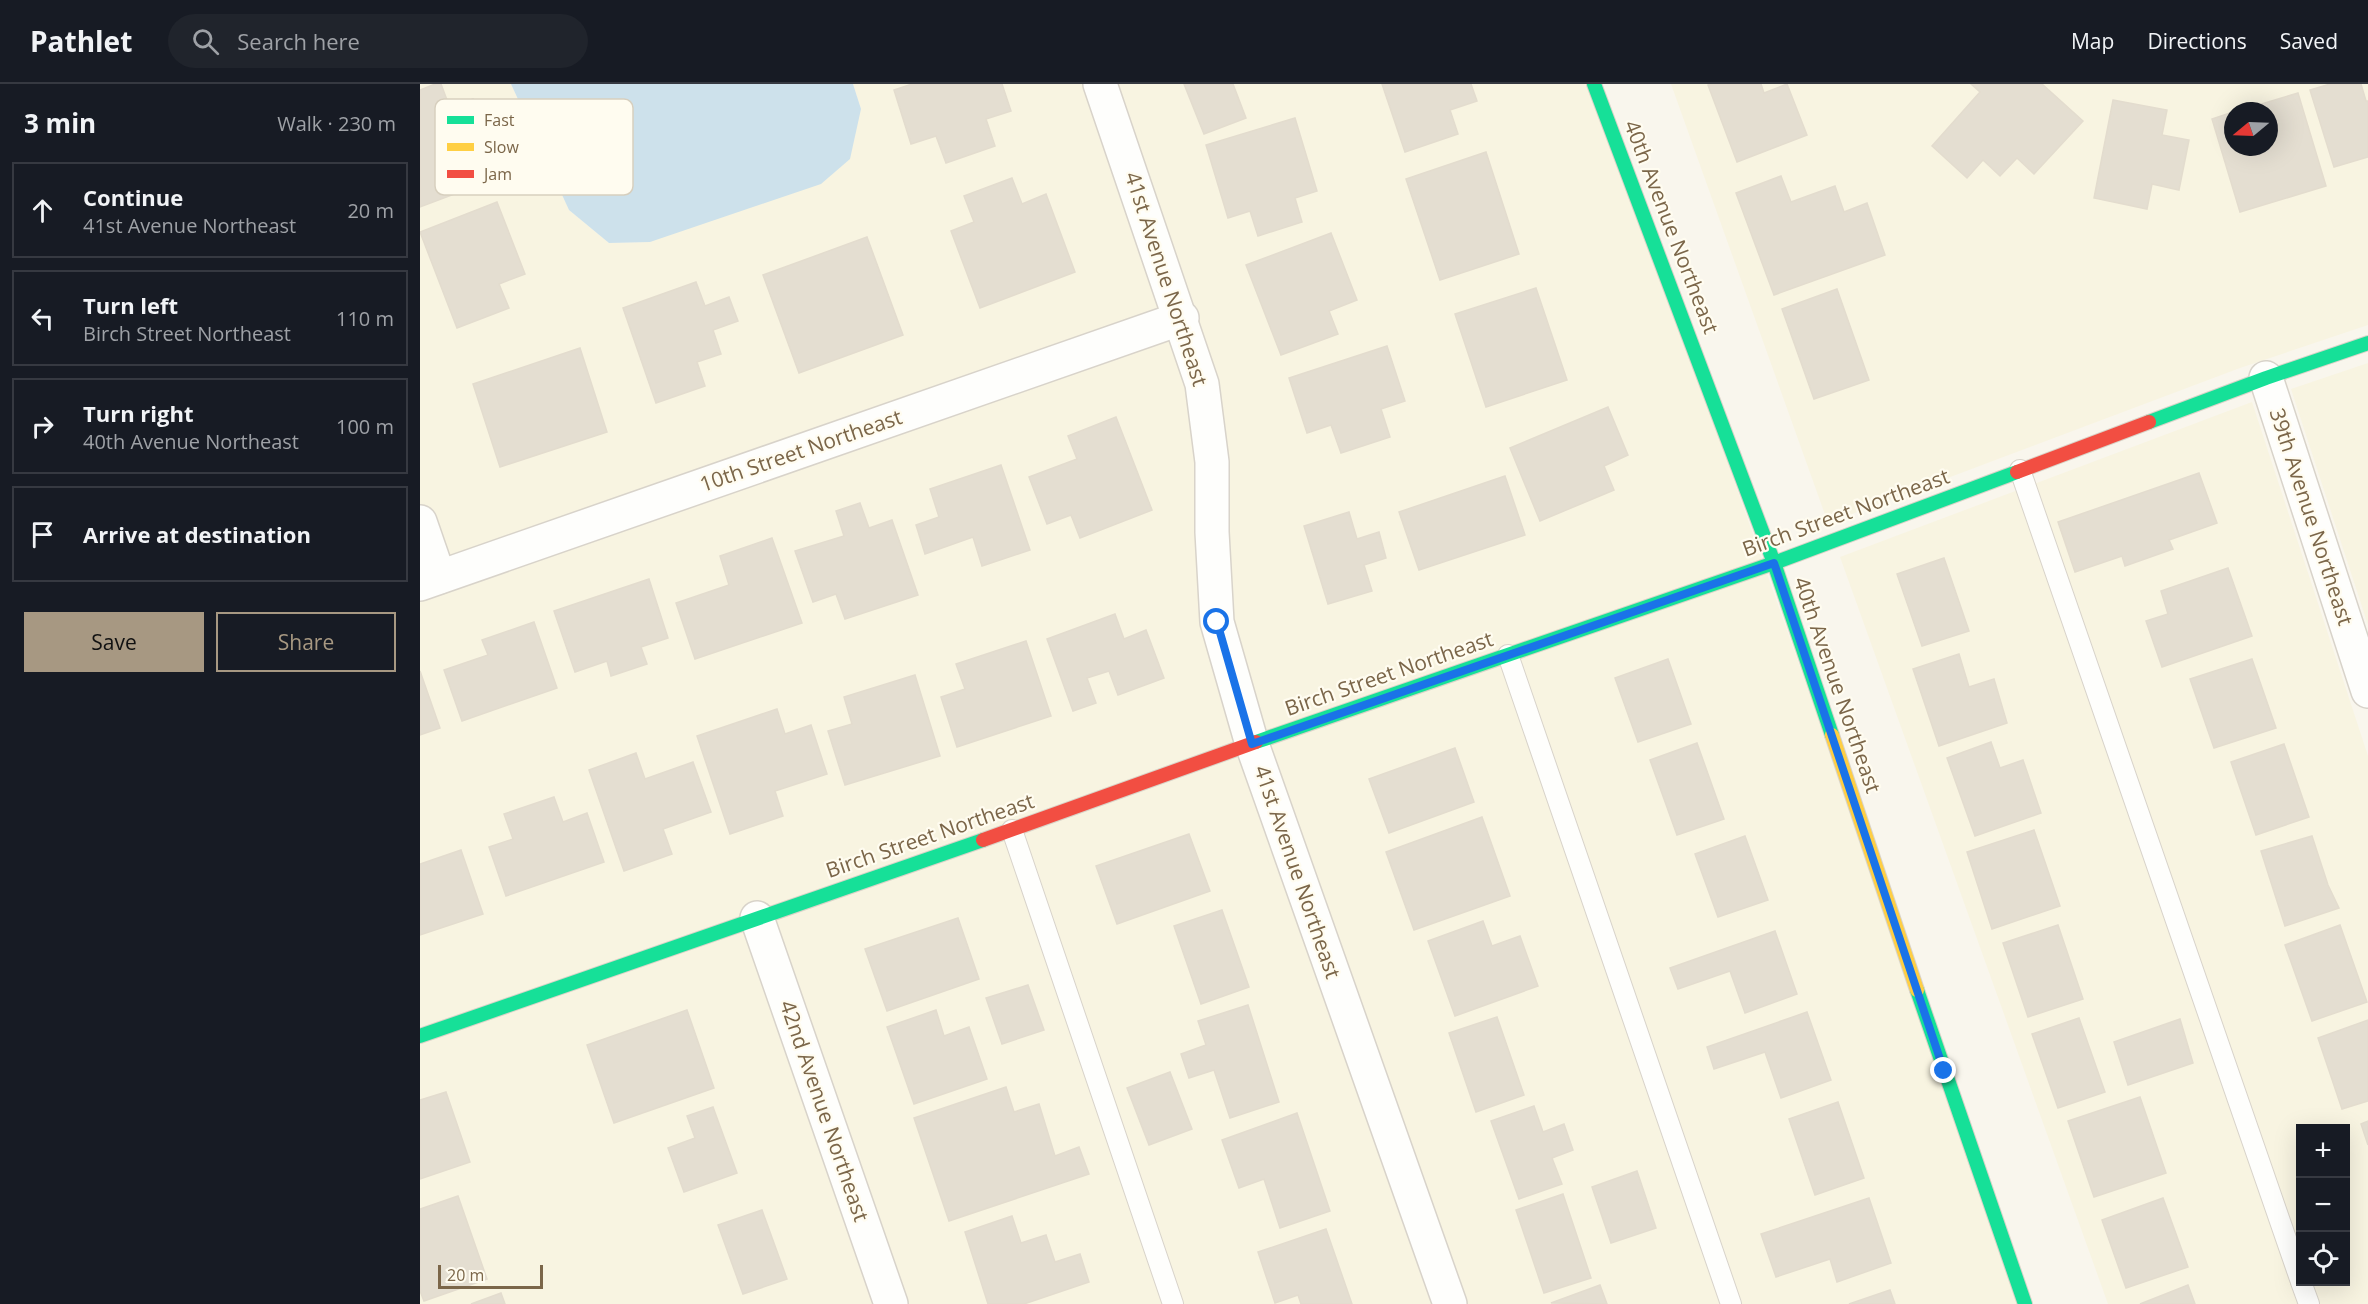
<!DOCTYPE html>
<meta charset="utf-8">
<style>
body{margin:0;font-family:"Open Sans",sans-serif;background:#20242c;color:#f1f3f6}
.controls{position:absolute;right:18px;bottom:18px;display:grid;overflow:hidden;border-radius:0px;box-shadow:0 6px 24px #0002}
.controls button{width:54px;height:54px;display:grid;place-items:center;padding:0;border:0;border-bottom:2px solid #363941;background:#171b24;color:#f1f3f6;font:30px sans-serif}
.compass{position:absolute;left:1804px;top:18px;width:54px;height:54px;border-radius:50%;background:#171b24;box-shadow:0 6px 24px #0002;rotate:251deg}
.scale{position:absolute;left:18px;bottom:15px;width:105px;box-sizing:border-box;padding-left:6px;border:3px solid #7b6649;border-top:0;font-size:16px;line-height:21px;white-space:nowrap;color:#7b6649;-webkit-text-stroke:4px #fffcf0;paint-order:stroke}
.stop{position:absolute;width:18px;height:18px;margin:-14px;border:4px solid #1a73e8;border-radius:50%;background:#fff}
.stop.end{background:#1a73e8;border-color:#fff;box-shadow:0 2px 6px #0008}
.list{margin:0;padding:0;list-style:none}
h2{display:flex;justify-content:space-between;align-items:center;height:78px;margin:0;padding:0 24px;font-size:26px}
h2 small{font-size:20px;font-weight:400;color:#9ea1a6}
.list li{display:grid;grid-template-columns:39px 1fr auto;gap:18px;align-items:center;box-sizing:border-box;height:96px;margin:0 12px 12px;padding:0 12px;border:2px solid #363941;border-radius:0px}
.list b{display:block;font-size:22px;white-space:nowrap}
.list p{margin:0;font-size:20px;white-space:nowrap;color:#9ea1a6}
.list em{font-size:20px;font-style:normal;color:#9ea1a6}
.actions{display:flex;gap:12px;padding:18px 24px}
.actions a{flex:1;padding:14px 0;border:2px solid #a79882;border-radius:0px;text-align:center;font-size:21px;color:#a79882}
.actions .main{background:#a79882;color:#111}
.icon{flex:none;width:33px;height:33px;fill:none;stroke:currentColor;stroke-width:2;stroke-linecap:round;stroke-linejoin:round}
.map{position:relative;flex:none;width:1948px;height:1220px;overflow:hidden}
header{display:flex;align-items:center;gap:36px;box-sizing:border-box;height:84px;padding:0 30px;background:#171b24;border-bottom:2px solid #363941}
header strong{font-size:28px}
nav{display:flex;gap:33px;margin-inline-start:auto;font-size:21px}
.search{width:420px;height:54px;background:#20242c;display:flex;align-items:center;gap:15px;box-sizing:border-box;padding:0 21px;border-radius:33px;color:#9ea1a6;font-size:22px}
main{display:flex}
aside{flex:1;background:#171b24}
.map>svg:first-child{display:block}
.residential{fill:#f8f4e1;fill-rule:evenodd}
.water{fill:#cde1eb}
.building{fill:#e4ded1;stroke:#e3dcce;stroke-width:1.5}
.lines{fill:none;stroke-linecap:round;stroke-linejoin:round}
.lane-casing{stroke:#d8d3ca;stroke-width:22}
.street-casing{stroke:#d8d3ca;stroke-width:36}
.fast-casing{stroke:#d9d3c8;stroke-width:16}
.slow-casing{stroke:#d9d3c8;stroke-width:16}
.jam-casing{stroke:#d9d3c8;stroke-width:16}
.lane{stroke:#fefefc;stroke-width:20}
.street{stroke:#fefefc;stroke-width:33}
.fast{stroke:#16e098;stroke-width:14}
.slow{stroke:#ffcf43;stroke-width:14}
.jam{stroke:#f24e42;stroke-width:14}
.route{stroke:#1a73e8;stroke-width:8}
.labels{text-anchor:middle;stroke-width:4.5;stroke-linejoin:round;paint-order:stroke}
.street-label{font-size:21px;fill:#7b6649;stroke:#fffcf0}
.key{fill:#fffcf0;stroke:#d7cfbe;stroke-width:1.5}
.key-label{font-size:16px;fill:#7b6649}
</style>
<header>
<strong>Pathlet</strong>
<div class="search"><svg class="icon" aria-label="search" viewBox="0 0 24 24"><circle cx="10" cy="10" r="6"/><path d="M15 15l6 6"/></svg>Search here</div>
<nav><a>Map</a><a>Directions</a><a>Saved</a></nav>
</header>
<main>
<aside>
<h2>3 min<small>Walk · 230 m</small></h2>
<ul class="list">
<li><svg class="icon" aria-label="ahead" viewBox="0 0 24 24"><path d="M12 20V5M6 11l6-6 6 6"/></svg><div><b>Continue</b><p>41st Avenue Northeast</p></div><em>20 m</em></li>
<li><svg class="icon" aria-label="left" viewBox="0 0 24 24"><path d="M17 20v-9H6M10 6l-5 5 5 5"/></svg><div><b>Turn left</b><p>Birch Street Northeast</p></div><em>110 m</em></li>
<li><svg class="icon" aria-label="right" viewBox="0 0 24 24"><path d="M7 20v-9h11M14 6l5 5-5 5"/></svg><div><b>Turn right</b><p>40th Avenue Northeast</p></div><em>100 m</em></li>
<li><svg class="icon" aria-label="arrive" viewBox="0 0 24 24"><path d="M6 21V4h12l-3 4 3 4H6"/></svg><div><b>Arrive at destination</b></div></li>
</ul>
<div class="actions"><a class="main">Save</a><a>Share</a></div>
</aside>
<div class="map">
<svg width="1948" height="1220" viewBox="0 0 1948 1220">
<rect width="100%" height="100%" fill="#f9f6ed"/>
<g class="residential">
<path d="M0,0h91l58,126 40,33 41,-1 211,-133 -8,-25h741l431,1220h-1605z"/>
<path d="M1251,0h697v241l-128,43 -412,155zM1813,27h36v36h-36z"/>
<path d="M1948,279v262l-77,-236z"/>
<path d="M1832,318l116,354v548h-260l-268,-747zM1880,1044h46v154h-46z"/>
</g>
<path class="water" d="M91,0h342l8,25 -11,50 -29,25 -171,58 -41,1 -40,-33z"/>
<g class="building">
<path d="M15,0h6l9,24 23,-9 29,77 -82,31v-117z"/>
<path d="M492,0h90l9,27 -25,8 9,27 -49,17 -10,-27 -25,8 -17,-54z"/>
<path d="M764,0h49l13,34 -42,16z"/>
<path d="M962,0h89l6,17 -27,9 8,24 -53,18z"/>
<path d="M1292,0h49l3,9 23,-9 20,51 -70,27 -29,-77z"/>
<path d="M1551,0h71l41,37 -49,53 -17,-16 -17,18 -17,-16 -16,18 -35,-32 48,-54z"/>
<path d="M1910,0h31l5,17h2v56l-34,10 -24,-77z"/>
<path d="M1878,9l28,93 -86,26 -28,-93 21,-7v35h36v-36h-31z"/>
<path d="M1693,16l54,10 -5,25 27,5 -10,50 -27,-6 -5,25 -53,-11z"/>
<path d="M875,34l22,73 -22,7 7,24 -44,14 -8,-25 -22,7 -22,-73z"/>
<path d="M1066,68l33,102 -79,26 -34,-101z"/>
<path d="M1361,92l10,26 44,-16 9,26 23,-9 18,52 -111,40 -38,-102z"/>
<path d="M592,94l10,26 24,-10 29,78 -95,36 -29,-77 23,-9 -10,-26z"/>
<path d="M77,118l28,72 -26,10 10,24 -52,20 -37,-96z"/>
<path d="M911,149l26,67 -28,11 9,23 -57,21 -35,-90z"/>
<path d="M447,153l36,98 -104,38 -36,-98z"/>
<path d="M276,198l9,24 24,-9 9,24 -25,9 8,24 -24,8 8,24 -49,17 -33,-95z"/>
<path d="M1116,204l31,92 -81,27 -31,-93z"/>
<path d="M1417,205l32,91 -55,19 -32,-90z"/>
<path d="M967,262l18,55 -24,8 9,28 -49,16 -10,-28 -24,8 -18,-55z"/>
<path d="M160,264l27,84 -107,35 -27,-83z"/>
<path d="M1188,323l20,48 -24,11 10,24 -74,31 -30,-73z"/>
<path d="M696,333l36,93 -72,28 -9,-23 -24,9 -18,-47 48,-18 -9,-23z"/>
<path d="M581,381l29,85 -48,16 -9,-29 -48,17 -9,-29 23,-8 -9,-28z"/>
<path d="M1779,389l18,50 -48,17 4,9 -48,17 -3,-10 -47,16 -17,-50z"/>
<path d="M1085,392l20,59 -106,35 -20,-58z"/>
<path d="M440,419l9,25 23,-8 26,75 -73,24 -9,-25 -23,8 -18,-51 49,-15 -8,-25z"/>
<path d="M929,428l8,27 22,-7 7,26 -22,7 8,26 -44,13 -24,-78z"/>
<path d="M352,454l30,85 -107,36 -19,-56 53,-18 -9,-29z"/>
<path d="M1524,474l25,73 -47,15 -25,-72z"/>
<path d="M1808,484l24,68 -90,31 -16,-46 22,-7 -7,-23z"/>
<path d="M229,495l19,59 -27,9 6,17 -36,12 -4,-15 -32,11 -21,-61z"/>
<path d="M695,530l9,25 22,-9 18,48 -46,17 -9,-24 -22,7 9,25 -23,8 -26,-72z"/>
<path d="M114,538l23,66 -95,33 -18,-51 44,-15 -6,-15z"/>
<path d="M606,557l25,75 -94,31 -16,-50 24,-8 -9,-25z"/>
<path d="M1539,570l10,33 25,-8 13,44 -68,23 -26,-77z"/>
<path d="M1248,575l23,65 -53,18 -23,-64z"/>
<path d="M1832,575l24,69 -62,20 -24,-69z"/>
<path d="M0,587l20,57 -20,7z"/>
<path d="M495,591l25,81 -95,29 -17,-54 24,-7 -8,-27z"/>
<path d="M357,625l8,25 26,-9 16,49 -52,17 8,25 -53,18 -33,-98z"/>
<path d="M1571,658l9,26 23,-8 18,53 -66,23 -28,-78z"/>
<path d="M1277,659l27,76 -47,16 -27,-75z"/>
<path d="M1864,660l25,73 -53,18 -25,-73z"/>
<path d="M1035,664l19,54 -85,31 -20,-54z"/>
<path d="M216,669l9,26 48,-17 18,50 -48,17 9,25 -48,17 -35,-101z"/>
<path d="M134,713l9,25 24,-9 17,49 -98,34 -17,-49 24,-8 -9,-25z"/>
<path d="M1062,733l28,79 -96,34 -28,-78z"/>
<path d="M1614,746l26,76 -68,23 -25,-77z"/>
<path d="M769,750l21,57 -93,33 -21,-58z"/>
<path d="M1325,752l23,64 -50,17 -23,-63z"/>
<path d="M1892,752l16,49 11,23 -54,18 -24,-75z"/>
<path d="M41,766l22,64 -63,21v-71z"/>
<path d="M802,826l27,77 -48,17 -27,-78z"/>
<path d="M538,834l21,61 -92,32 -22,-62z"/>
<path d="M1063,837l9,25 28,-10 18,50 -83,30 -27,-75z"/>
<path d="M1638,841l25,74 -55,18 -25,-74z"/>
<path d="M1920,841l27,77 -55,19 -27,-76z"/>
<path d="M1355,847l22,63 -52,19 -15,-42 -52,18 -8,-21z"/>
<path d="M608,901l16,45 -42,14 -16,-46z"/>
<path d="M828,921l31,97 -49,16 -16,-48 -25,8 -8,-24 25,-9 -8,-24z"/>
<path d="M267,926l27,78 -100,35 -27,-78z"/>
<path d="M516,926l8,26 25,-9 18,52 -73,25 -27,-77z"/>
<path d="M1387,928l24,68 -50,18 -16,-46 -51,17 -7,-22z"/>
<path d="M1077,933l27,78 -48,17 -27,-79z"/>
<path d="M1659,934l26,74 -47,16 -26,-74z"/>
<path d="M1760,935l13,44 -65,22 -14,-43z"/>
<path d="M1948,936v81l-26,8 -24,-71z"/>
<path d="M750,988l22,57 -43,16 -22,-57z"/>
<path d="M586,1003l8,25 25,-8 16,52 24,-9 10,27 -140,47 -35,-103z"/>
<path d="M26,1008l24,70 -50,17v-79z"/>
<path d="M1720,1013l26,76 -72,24 -26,-76z"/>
<path d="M1418,1018l26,76 -49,17 -26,-76z"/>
<path d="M1114,1022l9,26 21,-8 9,26 -21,8 10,26 -43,15 -28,-78z"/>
<path d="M293,1023l24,66 -53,19 -16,-44 27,-10 -8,-22z"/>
<path d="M877,1029l33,98 -50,17 -16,-49 -25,9 -17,-48z"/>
<path d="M1948,1037v24l-7,-21z"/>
<path d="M1217,1087l19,57 -45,15 -19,-56z"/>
<path d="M1143,1110l28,84 -47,15 -28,-83z"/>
<path d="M38,1112l29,83 -63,22 -4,-10v-82z"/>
<path d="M1449,1114l22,65 -54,19 -7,-23 -54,18 -15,-43z"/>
<path d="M1743,1114l25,69 -62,21 -24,-68z"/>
<path d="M342,1126l25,69 -44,15 -25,-69z"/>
<path d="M592,1132l9,27 25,-8 9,27 25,-8 9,28 -65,22h-36l-23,-72z"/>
<path d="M906,1145l26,75h-51l-3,-9 -23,8 -17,-51z"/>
<path d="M1180,1201l7,19 -56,-1z"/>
<path d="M1768,1201l7,19h-55z"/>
<path d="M1470,1206l5,14h-46z"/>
<path d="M81,1209l4,11h-34z"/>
</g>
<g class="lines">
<defs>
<g id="lane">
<path d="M1600,386l280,809"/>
<path d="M1088,571l223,649"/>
<path d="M592,746l161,474"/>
<path d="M1881,1198l8,22"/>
</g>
<g id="street">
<path d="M680,0l102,300 10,78v70l5,90 35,122 198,560"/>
<path d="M1846,294l102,313"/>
<path d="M0,438l19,55"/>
<path d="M0,500l762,-266"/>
<path d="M337,834l134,386"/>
</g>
<g id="fast">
<path d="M1174,0l180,479 58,172"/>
<path d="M1729,338l117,-44 102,-35"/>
<path d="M836,658l518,-179 243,-91"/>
<path d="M1497,906l108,314"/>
<path d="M0,952l563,-196"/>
</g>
<path id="slow" d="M1412,651l85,255"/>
<g id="jam">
<path d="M1597,388l132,-50"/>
<path d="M563,756l273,-98"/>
</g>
</defs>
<use href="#lane" class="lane-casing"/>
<use href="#street" class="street-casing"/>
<use href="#fast" class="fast-casing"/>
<use href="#slow" class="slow-casing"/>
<use href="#jam" class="jam-casing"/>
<use href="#lane" class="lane"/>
<use href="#street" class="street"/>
<use href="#fast" class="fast"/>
<use href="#slow" class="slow"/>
<use href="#jam" class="jam"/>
</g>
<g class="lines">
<path class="route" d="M797,538l35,122 522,-181 170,508"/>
</g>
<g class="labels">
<g class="street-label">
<text transform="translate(1251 143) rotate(69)" y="7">40th Avenue Northeast</text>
<text transform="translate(746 195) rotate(72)" y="7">41st Avenue Northeast</text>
<text transform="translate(381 367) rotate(-19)" y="7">10th Street Northeast</text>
<text transform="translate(1426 429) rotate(-20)" y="7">Birch Street Northeast</text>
<text transform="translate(1891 433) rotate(72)" y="7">39th Avenue Northeast</text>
<text transform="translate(969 590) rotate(-19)" y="7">Birch Street Northeast</text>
<text transform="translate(1417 601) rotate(71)" y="7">40th Avenue Northeast</text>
<text transform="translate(510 752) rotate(-19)" y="7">Birch Street Northeast</text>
<text transform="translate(877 788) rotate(71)" y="7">41st Avenue Northeast</text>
<text transform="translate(404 1027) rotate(71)" y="7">42nd Avenue Northeast</text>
</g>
</g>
<rect x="15" y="15" width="198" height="96" rx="9" class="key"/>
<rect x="27" y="32" width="27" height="8" fill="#16e098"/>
<rect x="27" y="59" width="27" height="8" fill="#ffcf43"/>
<rect x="27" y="86" width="27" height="8" fill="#f24e42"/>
<g class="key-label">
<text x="64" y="42">Fast</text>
<text x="64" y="69">Slow</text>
<text x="64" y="96">Jam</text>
</g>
</svg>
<div class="controls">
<button>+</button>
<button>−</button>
<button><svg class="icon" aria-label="locate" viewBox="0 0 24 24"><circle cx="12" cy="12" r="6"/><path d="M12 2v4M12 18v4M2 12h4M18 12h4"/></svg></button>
</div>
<svg class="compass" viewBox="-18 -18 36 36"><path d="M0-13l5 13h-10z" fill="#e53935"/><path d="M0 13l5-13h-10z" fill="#9ea1a6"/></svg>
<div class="scale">20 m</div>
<div class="stop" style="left:797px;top:538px"></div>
<div class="stop end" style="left:1524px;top:987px"></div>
</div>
</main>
